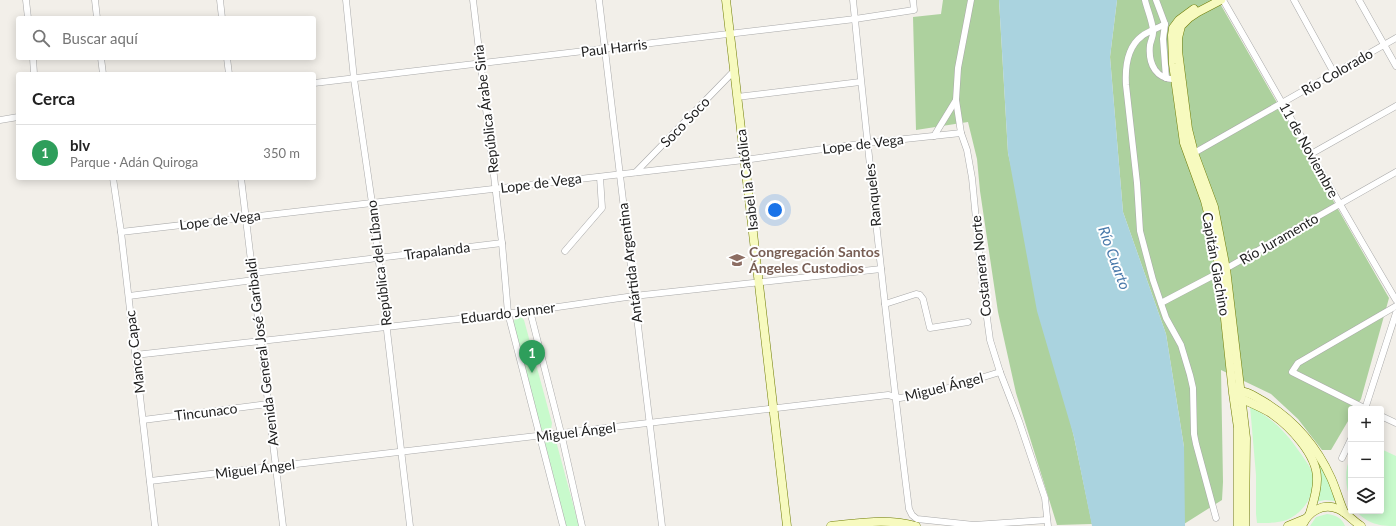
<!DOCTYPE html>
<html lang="es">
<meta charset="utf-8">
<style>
body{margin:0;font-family:Lato,sans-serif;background:#f2f2f2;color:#222}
.controls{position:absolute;right:12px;bottom:12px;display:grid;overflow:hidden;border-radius:4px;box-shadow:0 2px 10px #0003}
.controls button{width:36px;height:36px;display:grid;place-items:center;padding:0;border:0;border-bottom:1px solid #e0e0e0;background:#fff;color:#222;font:20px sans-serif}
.you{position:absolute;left:775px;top:210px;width:14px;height:14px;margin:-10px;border:3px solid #fff;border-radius:50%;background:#1a73e8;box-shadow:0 0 0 6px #1a73e833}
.badge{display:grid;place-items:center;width:26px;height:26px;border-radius:50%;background:#7c3aed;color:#fff;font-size:13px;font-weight:700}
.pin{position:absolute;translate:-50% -33px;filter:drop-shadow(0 1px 2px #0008)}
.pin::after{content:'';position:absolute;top:21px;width:14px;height:12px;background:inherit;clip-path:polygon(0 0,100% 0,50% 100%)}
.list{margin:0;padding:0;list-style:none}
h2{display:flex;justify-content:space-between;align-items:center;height:52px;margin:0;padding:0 16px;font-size:17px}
h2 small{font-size:13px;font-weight:400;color:#767676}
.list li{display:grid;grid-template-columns:26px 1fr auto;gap:12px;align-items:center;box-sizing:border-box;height:56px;padding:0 16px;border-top:1px solid #e0e0e0}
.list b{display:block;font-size:15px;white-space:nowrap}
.list p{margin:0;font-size:13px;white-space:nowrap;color:#767676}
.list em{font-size:13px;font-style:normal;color:#767676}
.icon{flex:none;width:22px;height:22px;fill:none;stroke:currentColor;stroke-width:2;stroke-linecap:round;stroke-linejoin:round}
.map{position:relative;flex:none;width:1396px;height:526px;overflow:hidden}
.search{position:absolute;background:#fff;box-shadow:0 2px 10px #0003;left:16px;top:16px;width:300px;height:44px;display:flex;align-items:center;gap:10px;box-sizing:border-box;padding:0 14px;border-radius:4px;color:#767676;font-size:15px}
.panel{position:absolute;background:#fff;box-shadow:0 2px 10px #0003;left:16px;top:72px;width:300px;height:108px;border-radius:4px}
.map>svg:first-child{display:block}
.forest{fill:#add19e}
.park{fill:#c8facc}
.water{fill:#aad3df}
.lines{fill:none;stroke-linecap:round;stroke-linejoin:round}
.minor-casing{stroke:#a9a9a9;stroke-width:7}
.secondary-casing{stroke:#707d05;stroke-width:9}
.minor{stroke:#fff;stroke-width:6}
.secondary{stroke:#f7fabf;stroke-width:8}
.labels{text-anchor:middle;stroke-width:4;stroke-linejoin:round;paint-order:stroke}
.street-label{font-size:14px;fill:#222;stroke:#fff}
.education-label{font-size:14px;font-weight:bold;fill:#785e54;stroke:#fff;text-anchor:start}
.water-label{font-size:15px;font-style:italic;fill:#4a7aab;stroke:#fff}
</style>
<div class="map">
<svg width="1396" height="526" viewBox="0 0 1396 526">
<rect width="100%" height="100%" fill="#f2efe9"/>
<g class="forest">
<path d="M943,0h56l9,153 66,284 18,87 -35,1 -41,-132 -18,-81 -18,-121 -3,-32 -9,-37 -52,8 -3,-113 28,-3z"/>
<path d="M1117,0h101l171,298 -28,101 -6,10h-4v7l-20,34h-9l-24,-31 -27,-25 -50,-24 2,112 -1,18 -38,24v-77l-18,-113 -43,-122 -13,-155z"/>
</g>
<g class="park">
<path d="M517,317l5,1 2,2 28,103 -1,7 -6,2 -5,-3 -27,-107z"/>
<path d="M1250,406c24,14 35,25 51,48 4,6 10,13 12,21 2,9 -2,22 -7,29 -14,19 -27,19 -49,19l-1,-9v-39z"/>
<path d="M549,438l5,1 2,2 23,85h-13l-21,-83z"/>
<path d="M1304,441l19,24 12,36 -10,-1 -9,2c9,-30 5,-36 -12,-61z"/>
<path d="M1381,449l15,7v70c-17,0 -28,-2 -40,-15h25z"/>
<path d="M1351,455v46c-6,-14 -7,-32 0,-46z"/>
<path d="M1327,514c9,1 15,4 18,12h-35l6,-9z"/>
</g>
<path class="water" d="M999,0h118l-7,57 13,155 43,122 18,113 1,79h-93l-18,-89 -37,-126 -29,-158z"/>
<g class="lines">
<defs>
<g id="minor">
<path d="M26,0l2,18"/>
<path d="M95,0l2,18"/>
<path d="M220,0l2,18"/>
<path d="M346,0l8,79 18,124 38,323"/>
<path d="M473,0l29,243 6,70 55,213"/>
<path d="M599,0l63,526"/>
<path d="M853,0c17,170 35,340 56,509l3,6 5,4 57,6 73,-5"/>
<path d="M971,0l-13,68 -2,32 5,33 6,17 5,28 10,103 8,59 10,32 19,49 26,77 3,28"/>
<path d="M1145,0c2,9 7,20 8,30 1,5 -2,10 -3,15 -2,19 6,36 28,34"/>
<path d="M1156,0l9,24 -2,15 3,39"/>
<path d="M1223,0c58,100 114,201 173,300"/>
<path d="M1294,0l40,73"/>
<path d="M1359,0l37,66"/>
<path d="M1165,24c-7,4 -18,8 -23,12 -15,11 -17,32 -16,49l11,98 3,48 13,49 13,38 15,27 9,30 3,13 1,46 2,10 20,74"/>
<path d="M33,58l1,16"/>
<path d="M101,58l2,16"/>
<path d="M227,58l2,16"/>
<path d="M314,83l541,-64 59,-9 -1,-10"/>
<path d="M737,97l123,-15"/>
<path d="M0,120l18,-3"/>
<path d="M934,136l22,-36"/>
<path d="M1194,153l202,-115"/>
<path d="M1311,154l85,-48"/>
<path d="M636,172l98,-101"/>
<path d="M113,178l8,54 34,294"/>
<path d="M241,178l42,348"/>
<path d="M121,232l623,-72 123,-17 94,-10"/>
<path d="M565,251l37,-43 -2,-31"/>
<path d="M253,273l249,-30"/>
<path d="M129,296l125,-16"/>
<path d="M1161,303l59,-31 176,-100"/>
<path d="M885,304l31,-10 4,1 3,4 7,29 38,-6"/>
<path d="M530,311l31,122 21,93"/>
<path d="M135,355l395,-44 104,-15 247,-27"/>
<path d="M1365,409l31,-96"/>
<path d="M1366,409l-74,-37 6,-9 98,-57"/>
<path d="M1381,416l15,7"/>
<path d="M143,420l125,-16"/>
<path d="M1342,458l9,-19"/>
<path d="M150,481l738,-86 12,3 38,-7 62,-19"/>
</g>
<g id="secondary">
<path d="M726,0l61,526"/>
<path d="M1221,0l-23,12 -9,6 -8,8 -3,12v13l10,78 6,24 20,54 12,62 20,169 -1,88"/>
<path d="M1194,9l-15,11 -6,8 -1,7 1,29 11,79 21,58 9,35 6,36 13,121 5,35v98"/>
<path d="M1236,392c8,-3 18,4 25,8 31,18 55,45 70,78 5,11 8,23 13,34"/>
<path d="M1237,396c10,6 22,10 32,16 20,13 49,43 48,68 0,12 -4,23 -7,33"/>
<path d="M831,526c31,-3 54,-8 85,0"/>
<path d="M1288,526l17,-7"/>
<path d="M1302,526c6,-14 21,-24 36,-17 9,4 15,12 23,17"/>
</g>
</defs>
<use href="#minor" class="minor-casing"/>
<use href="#secondary" class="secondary-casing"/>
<use href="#minor" class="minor"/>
<use href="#secondary" class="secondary"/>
</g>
<defs>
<symbol id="school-bare" viewBox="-9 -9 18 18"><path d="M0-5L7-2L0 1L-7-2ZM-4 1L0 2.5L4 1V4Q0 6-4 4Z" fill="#8d6e63" stroke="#fff" stroke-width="2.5" paint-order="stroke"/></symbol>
</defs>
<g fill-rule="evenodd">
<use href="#school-bare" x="726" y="249" width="22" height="22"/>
</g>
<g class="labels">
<g class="street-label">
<text transform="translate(614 48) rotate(-7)" y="5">Paul Harris</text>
<text transform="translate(1337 72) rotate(-30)" y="5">Río Colorado</text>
<text transform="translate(486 109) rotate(-97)" y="5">República Árabe Siria</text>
<text transform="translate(685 122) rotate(-46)" y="5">Soco Soco</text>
<text transform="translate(863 144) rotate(-7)" y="5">Lope de Vega</text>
<text transform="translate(1309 150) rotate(61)" y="5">11 de Noviembre</text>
<text transform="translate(747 180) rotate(-97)" y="5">Isabel la Católica</text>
<text transform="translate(541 183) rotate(-7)" y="5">Lope de Vega</text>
<text transform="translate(873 195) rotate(-96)" y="5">Ranqueles</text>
<text transform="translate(220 220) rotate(-7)" y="5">Lope de Vega</text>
<text transform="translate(1279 239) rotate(-30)" y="5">Río Juramento</text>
<text transform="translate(437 251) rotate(-7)" y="5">Trapalanda</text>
<text transform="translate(379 263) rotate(-97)" y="5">República del Líbano</text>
<text transform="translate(630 263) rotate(-97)" y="5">Antártida Argentina</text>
<text transform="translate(1216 264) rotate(80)" y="5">Capitán Giachino</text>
<text transform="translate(981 266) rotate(-96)" y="5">Costanera Norte</text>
<text transform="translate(508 313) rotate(-7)" y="5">Eduardo Jenner</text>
<text transform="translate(135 352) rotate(-97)" y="5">Manco Capac</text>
<text transform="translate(262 352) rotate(-97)" y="5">Avenida General José Garibaldi</text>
<text transform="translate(944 387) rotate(-14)" y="5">Miguel Ángel</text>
<text transform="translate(206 412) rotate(-7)" y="5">Tincunaco</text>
<text transform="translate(576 432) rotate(-7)" y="5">Miguel Ángel</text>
<text transform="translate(255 469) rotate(-7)" y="5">Miguel Ángel</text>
</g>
<g class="education-label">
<text x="749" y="257">Congregación Santos<tspan x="749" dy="16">Ángeles Custodios</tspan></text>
</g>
<g class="water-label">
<text transform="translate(1114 258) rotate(70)" y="5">Río Cuarto</text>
</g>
</g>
</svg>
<div class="controls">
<button>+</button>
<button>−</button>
<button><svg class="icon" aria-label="layers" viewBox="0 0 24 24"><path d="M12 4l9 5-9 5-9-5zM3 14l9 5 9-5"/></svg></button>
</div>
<div class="you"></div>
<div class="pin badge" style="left:532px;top:373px;background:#2e9e5b">1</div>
<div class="search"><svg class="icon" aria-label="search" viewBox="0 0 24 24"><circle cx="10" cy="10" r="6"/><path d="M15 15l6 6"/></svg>Buscar aquí</div>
<section class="panel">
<h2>Cerca<small></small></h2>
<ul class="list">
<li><span class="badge" style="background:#2e9e5b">1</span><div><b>blv</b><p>Parque · Adán Quiroga</p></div><em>350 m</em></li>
</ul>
</section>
</div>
